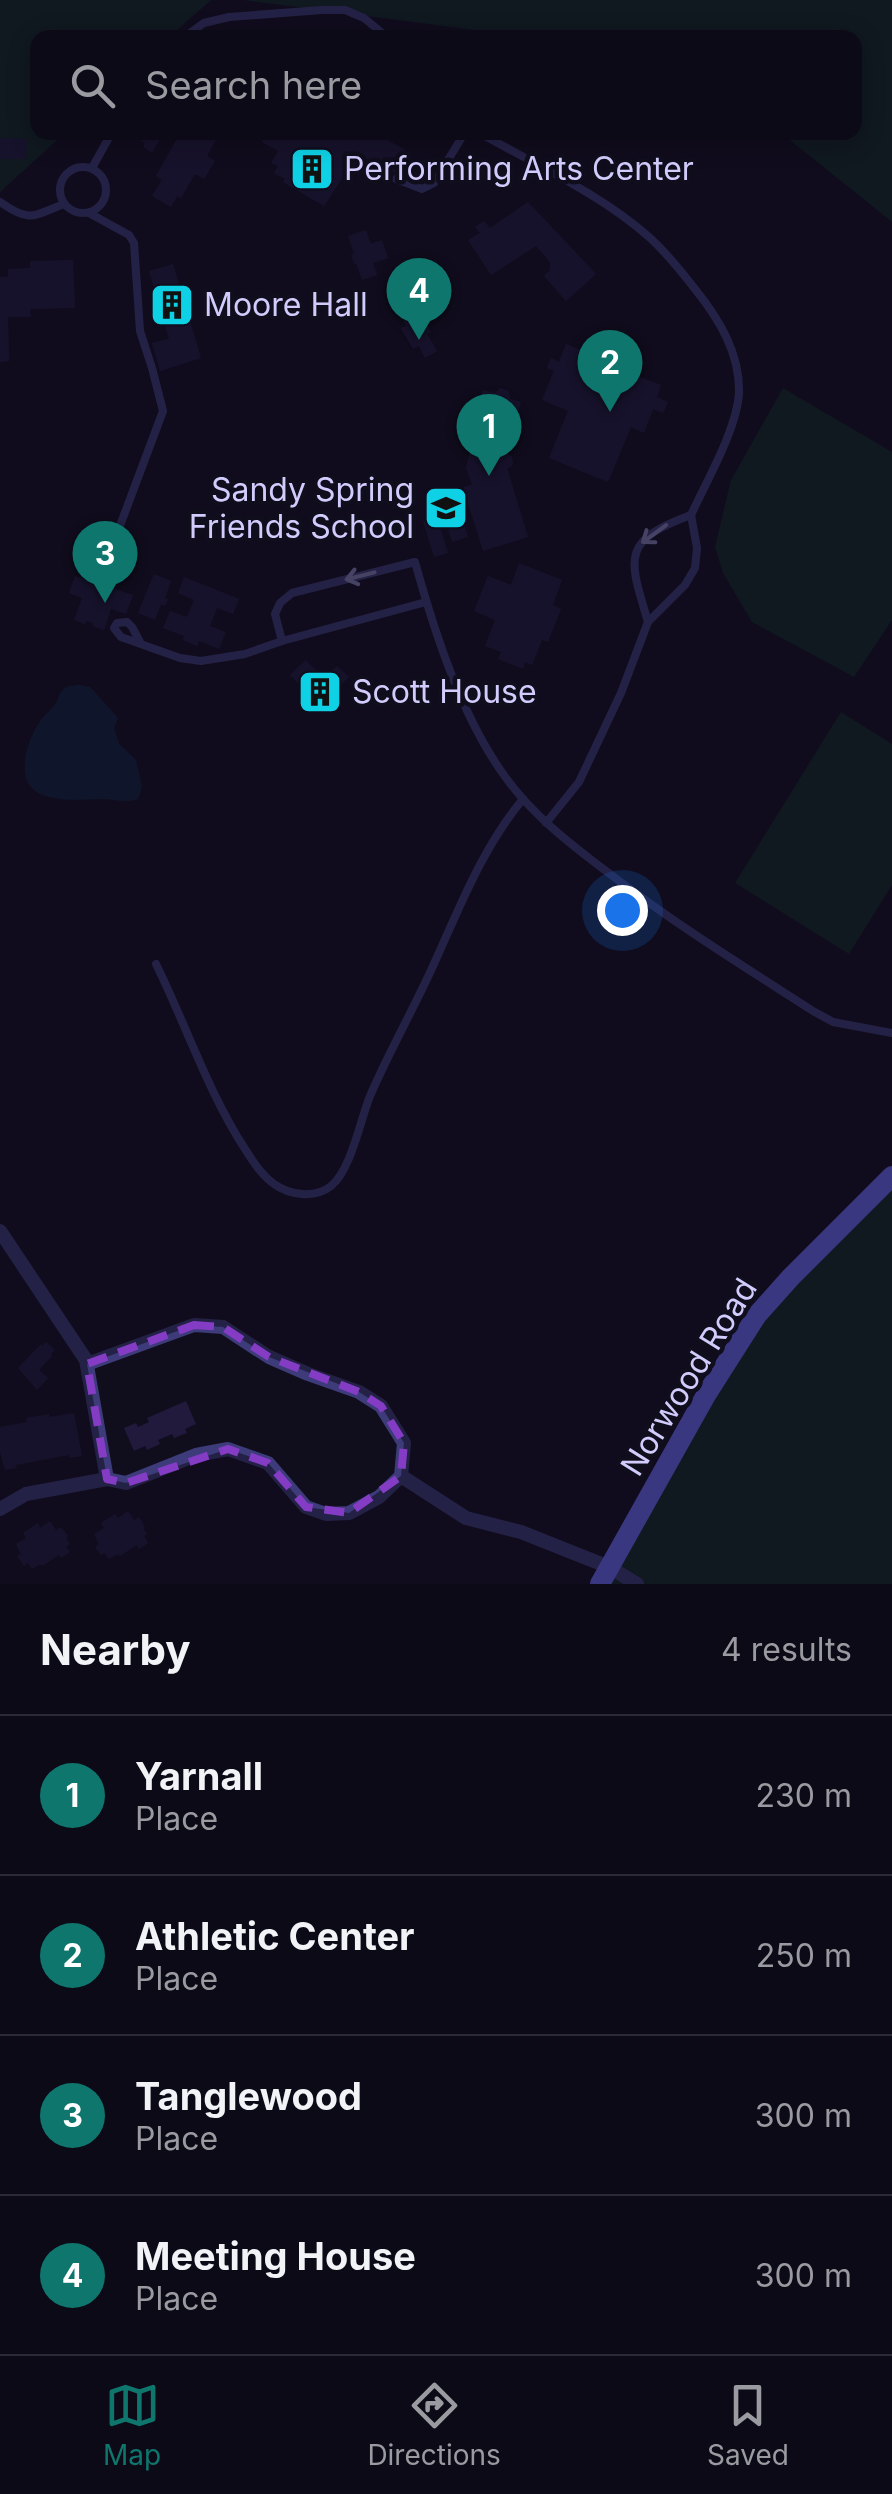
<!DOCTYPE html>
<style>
body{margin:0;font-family:Inter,sans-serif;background:#15131f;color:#f1f3f6}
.you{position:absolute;left:622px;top:910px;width:35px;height:35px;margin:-25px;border:8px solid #fff;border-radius:50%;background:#1a73e8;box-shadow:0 0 0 15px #1a73e833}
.badge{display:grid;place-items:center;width:65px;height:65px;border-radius:50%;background:#0f766e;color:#fff;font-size:32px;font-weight:700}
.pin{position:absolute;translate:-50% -82px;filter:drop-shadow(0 2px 5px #0008)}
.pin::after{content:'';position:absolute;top:52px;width:35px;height:30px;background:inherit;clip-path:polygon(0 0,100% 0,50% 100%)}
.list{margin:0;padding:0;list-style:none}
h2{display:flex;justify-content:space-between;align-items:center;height:130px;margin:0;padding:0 40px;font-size:42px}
h2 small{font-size:32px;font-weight:400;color:#9a9aa1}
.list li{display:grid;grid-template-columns:65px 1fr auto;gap:30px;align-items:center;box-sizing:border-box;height:160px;padding:0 40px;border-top:2px solid #2c2b35}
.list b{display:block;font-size:38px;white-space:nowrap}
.list p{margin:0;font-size:32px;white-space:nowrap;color:#9a9aa1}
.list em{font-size:32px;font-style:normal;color:#9a9aa1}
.icon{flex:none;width:55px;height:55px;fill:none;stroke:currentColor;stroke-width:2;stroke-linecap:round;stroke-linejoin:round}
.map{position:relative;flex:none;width:892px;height:1584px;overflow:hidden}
.search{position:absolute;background:#0c0a16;box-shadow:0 5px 25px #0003;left:30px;right:30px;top:30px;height:110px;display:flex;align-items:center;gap:25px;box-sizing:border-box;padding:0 35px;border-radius:20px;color:#9a9aa1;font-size:38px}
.sheet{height:770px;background:#0c0a16}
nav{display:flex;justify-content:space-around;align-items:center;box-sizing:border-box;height:140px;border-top:2px solid #2c2b35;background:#0c0a16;font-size:28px;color:#9a9aa1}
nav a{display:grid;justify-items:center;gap:5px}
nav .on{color:#0f766e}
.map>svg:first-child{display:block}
.green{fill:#102625}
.water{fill:#0f223f}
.building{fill:#211a3d}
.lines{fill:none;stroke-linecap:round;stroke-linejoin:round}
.lane{stroke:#3d3b79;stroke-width:8}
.street{stroke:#3d3b79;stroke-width:14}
.secondary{stroke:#6c6af5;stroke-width:20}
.oneway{stroke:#8784ba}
.marked{fill:none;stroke:#843cc5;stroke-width:8;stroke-dasharray:20 12;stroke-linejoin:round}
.labels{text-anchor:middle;stroke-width:9;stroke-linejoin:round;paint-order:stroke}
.poi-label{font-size:32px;fill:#d1ccfc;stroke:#100d1d;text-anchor:start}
.street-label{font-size:32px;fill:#d1ccfc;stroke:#100d1d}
</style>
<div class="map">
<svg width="892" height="1584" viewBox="0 0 892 1584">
<rect width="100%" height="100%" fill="#100d1d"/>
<g class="green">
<path d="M0,0h211l-42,37 -131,1v94l27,1 -65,59z"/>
<path d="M243,0h649v222l-111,-89 73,-1v-94h-316z"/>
<path d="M783,388l109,64v168l-38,57 -102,-55 -29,-49 -8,-26 16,-67z"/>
<path d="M841,712l51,32v141l-43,69 -114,-71z"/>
<path d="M892,1176v408h-292l157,-269z"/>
</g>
<path class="water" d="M79,685l11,2 28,31 -4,10 5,16 17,16 6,27 -4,12c-14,5 -25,-1 -39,0 -18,1 -45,3 -62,-7 -23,-14 -9,-54 4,-72 4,-6 11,-10 15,-17 4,-6 3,-10 8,-14 4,-4 9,-3 15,-4z"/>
<g class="building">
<path d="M126,132h38l-12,21 -9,-6 2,-4z"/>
<path d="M170,132l49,2 -12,22 8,5 -11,18 -9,-5 -14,24 -4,-2 -6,11 -19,-11 10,-16 -6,-4 22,-39z"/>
<path d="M267,132h106l34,19 -13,22 -4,-1 -6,10 -32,-19 -28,43 -41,-24 2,-3 -11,-6 4,-7 -7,-3 7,-12 -16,-9z"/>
<path d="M0,138l27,1 -1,20h-26z"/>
<path d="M528,202l68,72 -30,27 -22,-25 6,-6v-8l-14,-16 -45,29 -23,-35 12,-7 -5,-6 9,-6 6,7z"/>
<path d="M366,230l5,14 11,-4 6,18 -15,5 4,12 -15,5 -6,-17 -2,1 -3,-9 3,-1 -6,-18z"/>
<path d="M73,260l2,48 -45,1 1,8h-23l1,44 -9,1v-85h8v-8l22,-1v-7z"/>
<path d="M173,264l28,94 -41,13 -8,-28 17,-4 -20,-68z"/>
<path d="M417,312l3,5 3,-1 8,16 -4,2 10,17 -12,7 -6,-12 -6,3 -12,-21 5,-2 -3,-6z"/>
<path d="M566,344l36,15 -4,8 37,15 2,-6 24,9 -4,12 11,5 -5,11 -10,-4 -9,24 -13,-6 -23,55 -59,-24 19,-47 -26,-11 12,-29 -7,-3 4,-10 8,4z"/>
<path d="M500,388l9,3 1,8 11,3 -14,49v3l5,3 1,6 -2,4 -4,1 21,69 -45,14 -20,-64 9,-2 -6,-18 5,-20h-3l15,-57 12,3z"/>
<path d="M456,500l12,37 -16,5 -11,-38z"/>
<path d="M437,517l11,36 -14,4 -11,-36z"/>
<path d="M519,563l43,17 -9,25 8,4 -13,33 -6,-2 -10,25 -7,-3 -2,7 -25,-10 3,-7 -16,-6 10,-26 -21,-9 14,-35 23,9z"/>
<path d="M154,574l17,7 -6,17 3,1 -3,7 -4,-2 -6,16 -17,-7z"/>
<path d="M75,576l21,7 2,-4 16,5 -2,4 21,7 -7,19 -15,-5 -7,21 -12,-4 1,-3 -6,-2 -2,3 -11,-4 8,-22 -13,-5z"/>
<path d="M184,577l55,22 -6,15 -16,-6 -7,18 16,6 -7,17 -20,-8 -2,5 -14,-6 1,-4 -21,-8 7,-17 17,6 7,-17 -16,-7z"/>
<path d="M306,660l18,19 13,-13 12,11 -29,28 -30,-30z"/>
<path d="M46,1342l9,8 -4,4 1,2 -13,14 9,8 -11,12 -19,-22 23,-24 1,2z"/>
<path d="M186,1401l10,23 -11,5 2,4 -13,5 -2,-4 -14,6 2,4 -13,6 -2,-4 -11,5 -10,-23 12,-5 2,4 11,-5 -2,-4z"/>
<path d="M74,1413l8,43 -13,2v-3l-53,10 1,3 -12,2 -5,-18v-25l27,-5 -1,-4 23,-4v3z"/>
<path d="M128,1511l6,9 5,-3 6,10 -2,1 4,6 -3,2 4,7 -9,6 -2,-4 -17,11 -2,-2 -9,5 -4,-6 -4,2 -6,-8 4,-3 -5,-10 10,-6 -3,-5 14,-9 3,4z"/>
<path d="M50,1521l6,9 5,-3 7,9 -2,2 4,6 -4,3 4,5 -9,6 -2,-3 -17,11 -2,-2 -8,5 -4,-6 -4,3 -7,-10 4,-2 -5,-10 10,-6 -3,-5 15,-10 2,5z"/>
</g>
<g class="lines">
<g class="lane">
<path d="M183,38l21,-15 25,-6 93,-7h23l19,8 24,20"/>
<path d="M478,132c58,33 121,61 171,105 17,15 32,34 46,52 24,30 45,64 44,104 -2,36 -33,89 -48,122"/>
<circle cx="83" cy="190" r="23"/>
<path d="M92,168l20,-36"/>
<path d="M396,179l26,10 12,-6 31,-51"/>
<path d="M0,202c30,21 32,14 64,2"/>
<path d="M89,213l40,22 5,8 6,88 12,37 11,43 -54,144"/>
<path d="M426,602l-144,39 -7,-27 5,-11 12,-10 123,-31c20,72 47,156 91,216 27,37 64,66 100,93 66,51 137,95 207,140l20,11 59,11"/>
<path d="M140,642l-8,-15 -5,-5 -10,1 -3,5 7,9 59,21 21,3 44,-7 37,-13"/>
<path d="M546,823l33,-41 42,-89 27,-71 37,-37 10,-17 2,-20 -6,-33c-71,26 -62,43 -43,107"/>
<path d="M156,964c30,61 52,128 89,185 8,12 16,26 29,35 15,11 41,15 57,2 20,-16 29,-65 39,-90 19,-44 43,-86 63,-130 26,-57 49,-118 90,-167"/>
</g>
<g class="street">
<path d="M0,1231l86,129 21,119"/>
<path d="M87,1364l107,-39 29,2 46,30 39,17 51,18 22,14 23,37 -3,33"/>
<path d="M0,1509l26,-15 81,-15 19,4 70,-28 32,-6 40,14 38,44 20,7 23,-1 30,-16 22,-21 65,42 55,14 88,35 28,17"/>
</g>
<path class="secondary" d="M600,1584l106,-189 51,-80 34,-38 101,-101"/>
</g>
<defs><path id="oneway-shaft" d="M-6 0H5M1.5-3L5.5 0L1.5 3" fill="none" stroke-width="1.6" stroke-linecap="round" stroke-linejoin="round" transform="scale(2.5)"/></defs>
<g class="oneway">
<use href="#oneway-shaft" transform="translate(654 534) rotate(144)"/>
<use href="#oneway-shaft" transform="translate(360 576) rotate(166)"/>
</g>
<path d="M0 0H892V1584H0ZM194,1325l29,2 46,30 90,35 22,14 23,37 -3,33 -52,37 -43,-6 -38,-44 -40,-14 -102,34 -19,-4 -20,-115z" fill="#100d1d" fill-opacity=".55" fill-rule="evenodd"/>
<path class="marked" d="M194,1325l29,2 46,30 90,35 22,14 23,37 -3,33 -52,37 -43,-6 -38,-44 -40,-14 -102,34 -19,-4 -20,-115z"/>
<defs>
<symbol id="building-square" viewBox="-11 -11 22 22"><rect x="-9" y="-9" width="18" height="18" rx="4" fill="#0fd1e5" stroke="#100d1d"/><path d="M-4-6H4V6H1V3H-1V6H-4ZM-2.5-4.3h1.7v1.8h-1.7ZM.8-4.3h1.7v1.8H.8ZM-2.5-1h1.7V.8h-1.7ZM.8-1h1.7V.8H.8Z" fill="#111"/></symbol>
<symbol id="school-square" viewBox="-11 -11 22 22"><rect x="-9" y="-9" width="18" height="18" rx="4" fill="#0fd1e5" stroke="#100d1d"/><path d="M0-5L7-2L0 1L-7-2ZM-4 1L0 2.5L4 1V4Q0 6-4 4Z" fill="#111"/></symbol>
</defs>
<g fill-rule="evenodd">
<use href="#building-square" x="287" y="144" width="50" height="50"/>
<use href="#building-square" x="147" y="280" width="50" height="50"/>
<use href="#school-square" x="421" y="483" width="50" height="50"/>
<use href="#building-square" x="295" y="667" width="50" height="50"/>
</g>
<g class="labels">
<g class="poi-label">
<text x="344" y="180">Performing Arts Center</text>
<text x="204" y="316">Moore Hall</text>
<text x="414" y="501" text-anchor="end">Sandy Spring<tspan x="414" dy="37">Friends School</tspan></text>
<text x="352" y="703">Scott House</text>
</g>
<g class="street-label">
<text transform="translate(689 1377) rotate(-58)" y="11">Norwood Road</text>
</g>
</g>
</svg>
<div class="you"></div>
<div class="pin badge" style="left:489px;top:476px">1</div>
<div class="pin badge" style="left:610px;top:412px">2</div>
<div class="pin badge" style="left:105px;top:603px">3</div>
<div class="pin badge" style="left:419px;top:340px">4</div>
<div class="search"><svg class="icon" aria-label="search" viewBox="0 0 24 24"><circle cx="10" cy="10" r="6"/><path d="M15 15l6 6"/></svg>Search here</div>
</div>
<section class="sheet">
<h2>Nearby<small>4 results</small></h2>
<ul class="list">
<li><span class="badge">1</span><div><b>Yarnall</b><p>Place</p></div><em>230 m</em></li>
<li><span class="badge">2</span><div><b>Athletic Center</b><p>Place</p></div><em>250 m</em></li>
<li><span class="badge">3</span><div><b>Tanglewood</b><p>Place</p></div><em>300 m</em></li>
<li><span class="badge">4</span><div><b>Meeting House</b><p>Place</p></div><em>300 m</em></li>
</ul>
</section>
<nav>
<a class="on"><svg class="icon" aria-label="map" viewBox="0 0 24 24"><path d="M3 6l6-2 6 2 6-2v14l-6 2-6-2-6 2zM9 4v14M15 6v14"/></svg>Map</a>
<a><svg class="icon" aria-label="directions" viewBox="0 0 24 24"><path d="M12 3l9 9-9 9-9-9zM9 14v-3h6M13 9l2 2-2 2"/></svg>Directions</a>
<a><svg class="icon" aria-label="saved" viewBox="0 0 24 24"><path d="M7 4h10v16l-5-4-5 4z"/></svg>Saved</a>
</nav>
